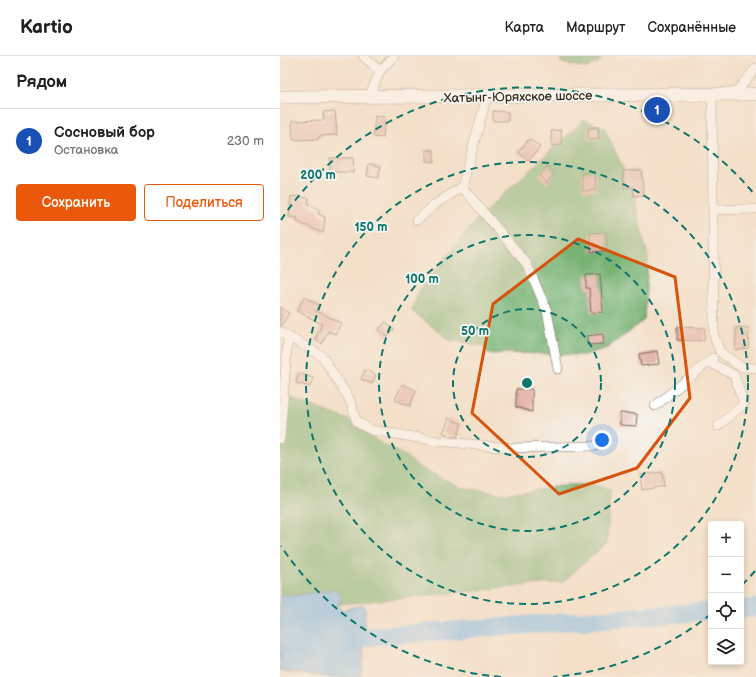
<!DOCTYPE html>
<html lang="ru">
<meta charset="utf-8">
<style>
body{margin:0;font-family:"Balsamiq Sans",sans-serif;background:#f2f2f2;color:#222}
.controls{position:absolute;right:12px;bottom:12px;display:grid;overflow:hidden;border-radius:4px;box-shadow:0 2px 6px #0003}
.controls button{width:36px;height:36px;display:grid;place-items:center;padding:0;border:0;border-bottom:1px solid #e0e0e0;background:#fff;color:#222;font:20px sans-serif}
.you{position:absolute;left:322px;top:384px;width:14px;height:14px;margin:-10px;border:3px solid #fff;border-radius:50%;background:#1a73e8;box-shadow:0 0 0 6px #1a73e833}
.badge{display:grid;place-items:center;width:26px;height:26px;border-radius:50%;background:#ea580c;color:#fff;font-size:13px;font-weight:700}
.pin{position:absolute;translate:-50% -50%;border:2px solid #fff;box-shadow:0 1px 4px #0006}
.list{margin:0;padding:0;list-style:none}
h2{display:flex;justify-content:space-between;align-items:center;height:52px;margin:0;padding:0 16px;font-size:17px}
h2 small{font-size:13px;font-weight:400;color:#767676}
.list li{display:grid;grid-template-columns:26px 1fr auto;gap:12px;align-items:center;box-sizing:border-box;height:64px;padding:0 16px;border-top:1px solid #e0e0e0}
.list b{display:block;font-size:15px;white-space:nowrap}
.list p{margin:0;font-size:13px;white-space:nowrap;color:#767676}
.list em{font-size:13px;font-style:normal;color:#767676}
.actions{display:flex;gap:8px;padding:12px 16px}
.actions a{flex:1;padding:9px 0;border:1px solid #ea580c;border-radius:4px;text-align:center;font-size:14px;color:#ea580c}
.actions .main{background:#ea580c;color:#fff}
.icon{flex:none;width:22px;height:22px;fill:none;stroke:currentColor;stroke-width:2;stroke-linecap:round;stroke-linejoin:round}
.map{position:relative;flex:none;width:476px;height:621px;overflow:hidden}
header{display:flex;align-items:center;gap:24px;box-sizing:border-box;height:56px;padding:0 20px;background:#fff;border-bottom:1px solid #e0e0e0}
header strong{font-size:19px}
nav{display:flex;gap:22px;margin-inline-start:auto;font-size:14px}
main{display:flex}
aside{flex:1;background:#fff}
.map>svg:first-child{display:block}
.forest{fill:#78b373;stroke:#5a6e48}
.water{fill:#79b9ed;stroke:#5a7286}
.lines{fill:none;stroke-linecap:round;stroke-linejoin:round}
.river{stroke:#79b9ed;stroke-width:18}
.building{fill:#e3aca2}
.minor-casing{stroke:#7c6a5a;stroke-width:10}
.secondary-casing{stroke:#7c6a5a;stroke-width:14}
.minor{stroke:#fff;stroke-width:9}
.secondary{stroke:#fff;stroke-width:13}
.marked{fill:none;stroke:#d7540e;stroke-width:3;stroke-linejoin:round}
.ring{fill:none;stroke:#0f766e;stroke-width:2;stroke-dasharray:7 5}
.labels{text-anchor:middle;stroke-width:3.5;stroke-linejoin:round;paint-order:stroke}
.street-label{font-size:13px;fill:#3b2a1e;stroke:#f6f6f2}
.centre{fill:#0f766e;stroke:#f6f6f2;stroke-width:2}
.ring-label{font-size:12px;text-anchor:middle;font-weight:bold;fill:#0f766e;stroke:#f6f6f2;stroke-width:3.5;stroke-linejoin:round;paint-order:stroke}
</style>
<header>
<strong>Kartio</strong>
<nav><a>Карта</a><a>Маршрут</a><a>Сохранённые</a></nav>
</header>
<main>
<aside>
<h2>Рядом<small></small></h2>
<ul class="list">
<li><span class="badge" style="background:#1a4fb4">1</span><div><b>Сосновый бор</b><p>Остановка</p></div><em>230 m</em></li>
</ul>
<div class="actions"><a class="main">Сохранить</a><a>Поделиться</a></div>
</aside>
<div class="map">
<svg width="476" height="621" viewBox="0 0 476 621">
<rect width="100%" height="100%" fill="#f6f6f2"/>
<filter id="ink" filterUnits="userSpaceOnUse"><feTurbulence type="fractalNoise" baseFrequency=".025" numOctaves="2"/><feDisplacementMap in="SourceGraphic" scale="8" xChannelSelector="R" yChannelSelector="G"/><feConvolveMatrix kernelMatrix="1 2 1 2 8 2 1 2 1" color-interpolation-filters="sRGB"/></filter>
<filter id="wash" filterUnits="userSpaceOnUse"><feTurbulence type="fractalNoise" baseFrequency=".012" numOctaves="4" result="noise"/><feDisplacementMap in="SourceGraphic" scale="16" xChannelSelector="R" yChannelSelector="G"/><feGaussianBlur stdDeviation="0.9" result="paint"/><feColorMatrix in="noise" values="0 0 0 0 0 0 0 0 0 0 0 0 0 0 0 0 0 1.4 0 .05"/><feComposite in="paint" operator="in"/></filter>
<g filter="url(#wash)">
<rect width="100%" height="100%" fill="#f4e0c9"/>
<g class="forest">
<path d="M279,0h42l-2,6 -13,6 -24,-5z"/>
<path d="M304,64l20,7 27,59 17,71 -4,63 -37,28 -24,7 -72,-2 -23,1 -5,-8 -33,-6 -38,-29 7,-20 60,-74z"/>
<path d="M0,338l69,26 33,24 22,11 16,13 41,19 41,7 67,-9 22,-1 19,6 -3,53 -45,39 -282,28z"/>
</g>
<path class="water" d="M55,533l7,10 -4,5 4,6 20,-5 3,2 -2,58 -3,12h-30l-50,-6v-76l13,1z"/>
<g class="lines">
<g class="river">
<path d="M461,553l15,-1"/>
<path d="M59,583l372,-28"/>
</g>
</g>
<g id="blocks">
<g class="building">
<path d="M55,55l2,24 -18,1v3l-26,1 -1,-19 32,-1 -1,-8z"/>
<path d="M213,55l15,1v9h-15z"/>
<path d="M95,60l10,1 -2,21 -10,-1z"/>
<path d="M318,71l1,12 -11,1v-12z"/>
<path d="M281,74l1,15 -10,1 -1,-15z"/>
<path d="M249,83l11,8 -11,14 -11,-9z"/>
<path d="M146,94h8v12l-8,-1z"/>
<path d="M50,102h23l1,14h-24z"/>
<path d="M89,108l12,2 -3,12 -11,-2z"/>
<path d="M267,110l8,6 -8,11 -8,-7z"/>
<path d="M361,114l3,26h-10l-1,-9 -9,1 -1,-17z"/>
<path d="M315,116l1,18 -13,1 -1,-18z"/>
<path d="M11,140l18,2 -1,6 12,7 -2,3 7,3 -2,16 -27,-12 2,-3 -9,-1z"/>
<path d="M326,176l1,19 -16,1 -1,-19z"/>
<path d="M320,218l3,38 -12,1 -2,-25h-3v-13z"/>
<path d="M24,241l15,8 -3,6 25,12 -6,11 -7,-3 -6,13 -7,-4 7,-16 -25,-13z"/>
<path d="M0,251l9,6 -8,13h-1z"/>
<path d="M106,266l8,8 -7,7 -8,-8z"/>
<path d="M397,271l28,1 -1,13 -27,-1z"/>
<path d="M457,271l12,1 -1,20 -13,2z"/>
<path d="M323,278l1,10 -17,1v-9z"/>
<path d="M377,295l2,13 -18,2 -2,-12z"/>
<path d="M85,314l11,5 -4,9 -11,-5z"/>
<path d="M19,317l14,5 -3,9 -14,-4z"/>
<path d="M122,328l14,6 -6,16 -15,-6z"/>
<path d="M236,333h16v23l-16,-5z"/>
<path d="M340,357l17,1 -1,12 -16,-1z"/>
<path d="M169,362l13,6 -5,13 -6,-1 -8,-3z"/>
<path d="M382,416l2,14 -22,4 -2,-15z"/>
</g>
</g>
</g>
<g filter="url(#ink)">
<use href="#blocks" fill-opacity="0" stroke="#7c6a5a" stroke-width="1"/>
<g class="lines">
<defs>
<g id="minor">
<path d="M83,0l17,15"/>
<path d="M432,38l2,242 6,16 21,15 15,1"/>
<path d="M454,38l22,-26"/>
<path d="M207,40l-25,91 65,77 20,47 11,58"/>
<path d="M89,41l11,-26 14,-15"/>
<path d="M433,154l43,-1"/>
<path d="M137,164l20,-17 25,-16"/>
<path d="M0,276l42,24 28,44 7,22 14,8 66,11 74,7 84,-2"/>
<path d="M429,306l25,13 10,29 -26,22"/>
<path d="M375,350l58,-48"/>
<path d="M0,383l8,-102"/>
</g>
<path id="secondary" d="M0,41l476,-3"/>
</defs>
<use href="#minor" class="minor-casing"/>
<use href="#secondary" class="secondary-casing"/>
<use href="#minor" class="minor"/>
<use href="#secondary" class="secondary"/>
</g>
</g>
<path d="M0 0H476V621H0ZM298,183l97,38 15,121 -53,70 -78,26 -87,-81 21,-109z" fill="#f4e0c9" fill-opacity=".55" fill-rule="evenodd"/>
<path class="marked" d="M298,183l97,38 15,121 -53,70 -78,26 -87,-81 21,-109z"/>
<g class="ring">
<circle cx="247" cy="327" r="74"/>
<circle cx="247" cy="327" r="148"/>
<circle cx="247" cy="327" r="221"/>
<path d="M475 515A295 295 0 0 1 463 528M431 558A295 295 0 0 1 273 621M221 621A295 295 0 0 1 1 490M1 164A295 295 0 0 1 475 139"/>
</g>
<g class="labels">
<g class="street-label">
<text transform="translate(238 40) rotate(-1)" y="5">Хатынг-Юряхское шоссе</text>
</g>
</g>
<circle cx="247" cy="327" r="6" class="centre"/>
<g class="ring-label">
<text x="38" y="123">200 m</text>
<text x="91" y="175">150 m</text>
<text x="142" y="227">100 m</text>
<text x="195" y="279">50 m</text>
</g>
</svg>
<div class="controls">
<button>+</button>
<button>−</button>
<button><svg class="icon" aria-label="locate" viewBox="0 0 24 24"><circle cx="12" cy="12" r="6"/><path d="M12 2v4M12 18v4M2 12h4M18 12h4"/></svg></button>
<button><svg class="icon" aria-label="layers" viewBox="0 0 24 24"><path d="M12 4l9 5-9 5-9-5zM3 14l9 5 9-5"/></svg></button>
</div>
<div class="you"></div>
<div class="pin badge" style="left:377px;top:54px;background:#1a4fb4">1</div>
</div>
</main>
